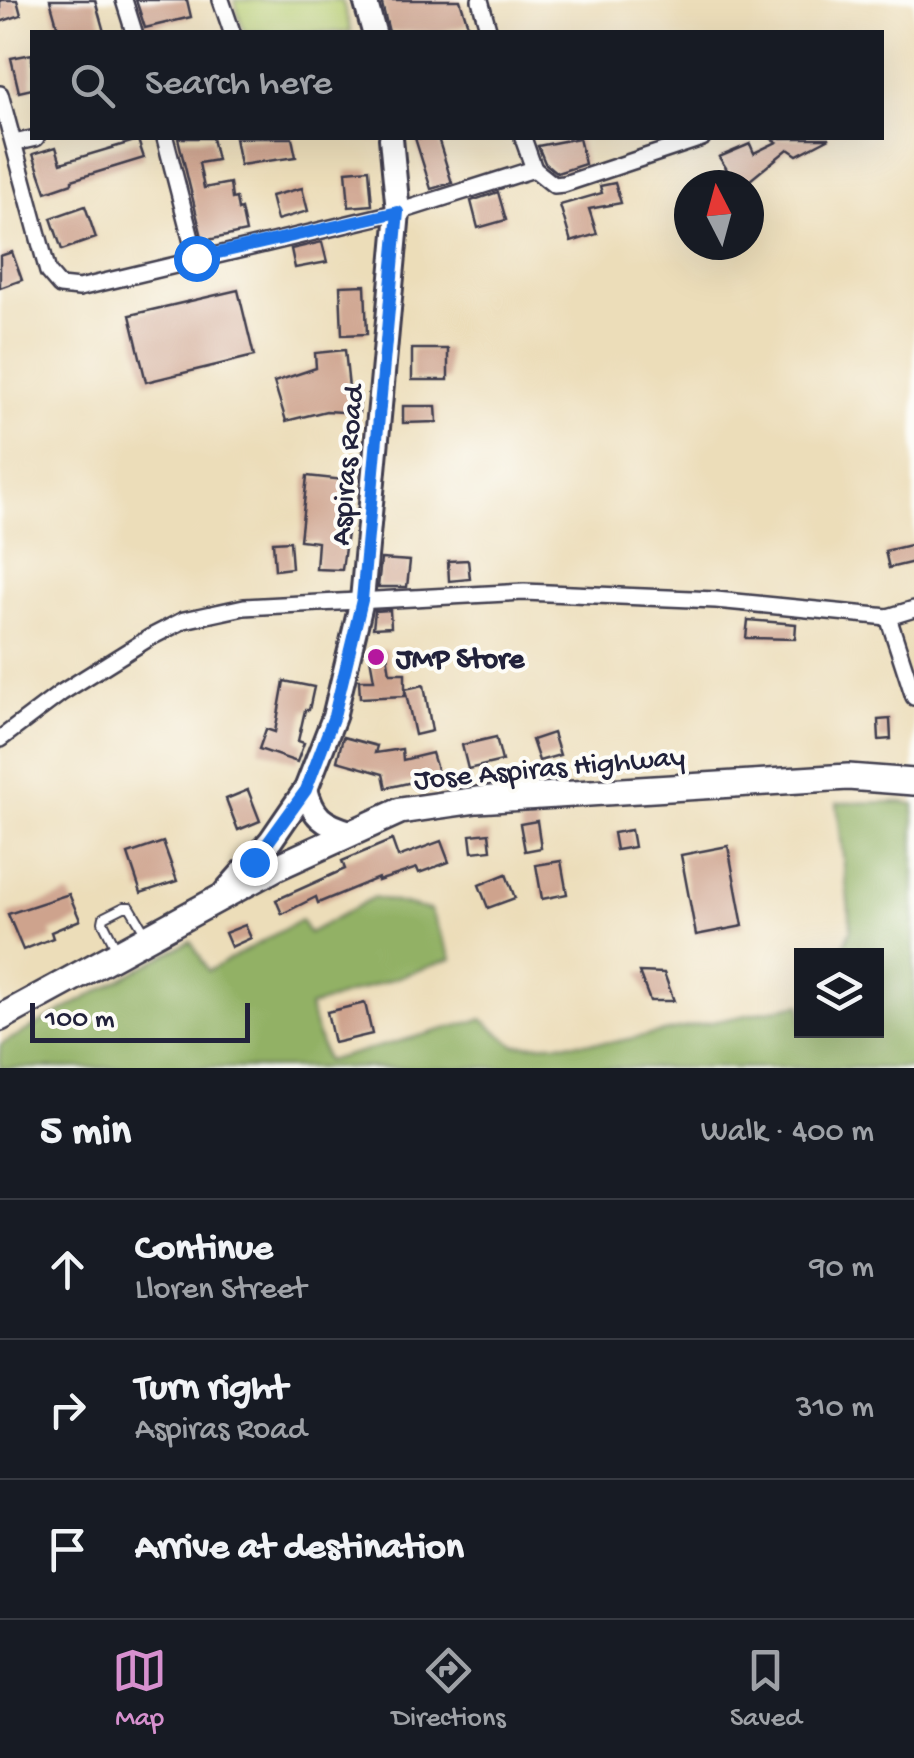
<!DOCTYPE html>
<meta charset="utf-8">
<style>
body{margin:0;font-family:"Gochi Hand",sans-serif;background:#20242c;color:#f1f3f6}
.controls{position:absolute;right:30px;bottom:30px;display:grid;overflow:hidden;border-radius:0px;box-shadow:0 10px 40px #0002}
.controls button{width:90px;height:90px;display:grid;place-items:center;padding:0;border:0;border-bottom:2px solid #363941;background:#171b24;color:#f1f3f6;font:50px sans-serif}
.compass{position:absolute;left:674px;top:170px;width:90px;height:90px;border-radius:50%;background:#171b24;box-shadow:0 10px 40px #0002;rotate:354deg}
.scale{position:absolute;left:30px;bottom:25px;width:220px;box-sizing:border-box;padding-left:10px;border:5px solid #22223b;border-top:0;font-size:28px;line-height:35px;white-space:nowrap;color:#22223b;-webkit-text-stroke:8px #fdfcf7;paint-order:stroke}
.stop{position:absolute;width:30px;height:30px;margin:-22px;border:8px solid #1a73e8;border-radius:50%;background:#fff}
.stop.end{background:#1a73e8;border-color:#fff;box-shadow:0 2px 10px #0008}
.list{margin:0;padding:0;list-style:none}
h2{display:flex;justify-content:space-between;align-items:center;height:130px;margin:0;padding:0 40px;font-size:42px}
h2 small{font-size:32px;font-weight:400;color:#9ea1a6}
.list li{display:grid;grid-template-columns:65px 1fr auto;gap:30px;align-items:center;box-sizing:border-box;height:140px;padding:0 40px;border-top:2px solid #363941}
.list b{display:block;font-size:38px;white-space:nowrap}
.list p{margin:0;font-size:32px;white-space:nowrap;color:#9ea1a6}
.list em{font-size:32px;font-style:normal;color:#9ea1a6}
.icon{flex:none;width:55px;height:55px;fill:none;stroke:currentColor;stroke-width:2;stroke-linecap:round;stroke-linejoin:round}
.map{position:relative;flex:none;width:914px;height:1068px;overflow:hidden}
.search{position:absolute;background:#171b24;box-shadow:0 10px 40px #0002;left:30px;right:30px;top:30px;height:110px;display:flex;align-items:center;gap:25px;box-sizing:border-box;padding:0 35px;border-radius:0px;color:#9ea1a6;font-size:38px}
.sheet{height:550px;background:#171b24}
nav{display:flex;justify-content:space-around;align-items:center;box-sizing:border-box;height:140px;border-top:2px solid #363941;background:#171b24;font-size:28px;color:#9ea1a6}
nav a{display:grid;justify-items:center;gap:5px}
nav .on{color:#d690ce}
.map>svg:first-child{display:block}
.green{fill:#b8ce73;stroke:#6d7857;stroke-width:2.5}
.forest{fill:#92b165;stroke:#5a6a50;stroke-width:2.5}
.building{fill:#cea38d}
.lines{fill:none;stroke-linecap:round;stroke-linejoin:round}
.lane-casing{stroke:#403e4e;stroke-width:12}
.street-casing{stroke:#403e4e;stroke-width:20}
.secondary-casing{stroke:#403e4e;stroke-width:28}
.primary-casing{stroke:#403e4e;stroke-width:30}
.lane{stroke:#fff;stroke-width:8}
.street{stroke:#fff;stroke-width:15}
.secondary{stroke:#fff;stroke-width:22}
.primary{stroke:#fff;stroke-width:25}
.route{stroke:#1a73e8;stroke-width:12}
.poi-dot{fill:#b5179e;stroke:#fdfcf7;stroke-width:4}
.labels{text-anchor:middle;stroke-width:8;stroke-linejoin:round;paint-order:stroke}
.street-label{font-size:30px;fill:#22223b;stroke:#fdfcf7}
.poi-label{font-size:30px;font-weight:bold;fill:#22223b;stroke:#fdfcf7;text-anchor:start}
</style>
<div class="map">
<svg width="914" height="1068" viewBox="0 0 914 1068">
<rect width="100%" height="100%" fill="#fdfcf7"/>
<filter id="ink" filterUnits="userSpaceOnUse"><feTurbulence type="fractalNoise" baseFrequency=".01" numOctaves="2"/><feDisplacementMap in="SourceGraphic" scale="20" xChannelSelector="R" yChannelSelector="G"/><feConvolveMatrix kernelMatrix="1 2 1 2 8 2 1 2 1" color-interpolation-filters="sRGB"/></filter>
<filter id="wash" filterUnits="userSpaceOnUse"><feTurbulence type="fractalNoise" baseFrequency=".0048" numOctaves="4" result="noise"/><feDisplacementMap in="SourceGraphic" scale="40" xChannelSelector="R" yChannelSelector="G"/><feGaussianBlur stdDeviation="2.25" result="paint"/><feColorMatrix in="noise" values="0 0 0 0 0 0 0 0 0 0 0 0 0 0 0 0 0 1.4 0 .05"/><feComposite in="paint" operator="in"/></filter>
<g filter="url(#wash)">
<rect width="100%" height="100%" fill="#ecddb9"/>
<path class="green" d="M234,0h108l9,32h-107z"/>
<path class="forest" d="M901,802l13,2v264h-914v-23l191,-104 17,30 93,-51 8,13 65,-36 56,13 22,49 -143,48 17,54 156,-42 32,26 100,-3 187,-38 1,26h74v-74l-36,-1 11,-27 -14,-125z"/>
<g id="blocks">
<g class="building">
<path d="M0,0h17l4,15 -21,7z"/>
<path d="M50,0h45l9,32h-45z"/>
<path d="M136,0h51l4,17 -46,11z"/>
<path d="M381,0h79l8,25 -28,7h-51z"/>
<path d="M32,54v35l-13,3 -8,-34z"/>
<path d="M178,138h34l5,22 -18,3 5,25 26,-5 2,16 4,-1 2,12 3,-1 5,23 -43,9z"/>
<path d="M235,138h57l4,19 -56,8z"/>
<path d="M415,138h23l14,45 -21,6z"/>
<path d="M579,138l6,26 -28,9 -12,-10 -7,-17z"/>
<path d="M770,138h60l-33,17 -9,-6 -44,36h-7l-18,-28 31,-13 4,9 23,-11z"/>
<path d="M138,140l6,18 -72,22v3l-26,9 -13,-38 23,-7 5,16z"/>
<path d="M369,169l3,36 -23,2 -3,-36z"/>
<path d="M615,183l6,20 -32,6 8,25 -26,8 -11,-37 42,-12 -2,-7z"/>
<path d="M302,188l6,23 -31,9 -6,-24z"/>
<path d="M498,192l8,28 -28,8 -7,-27z"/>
<path d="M85,206l11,32 -34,12 -11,-32z"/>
<path d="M322,242l5,20 -32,6 -4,-19z"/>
<path d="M12,252l10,28 -22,8v-32z"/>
<path d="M365,285l2,49 -25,1 -2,-49z"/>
<path d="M238,290l16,66 -108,26 -16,-67z"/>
<rect x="412" y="349" width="36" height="31"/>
<path d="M345,350l5,47h10l-1,16 -33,-2 -40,10 -12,-39 42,-14 -1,-15z"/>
<path d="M403,406h33l1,16 -34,1z"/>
<path d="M307,476l47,5 -12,89 -26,-1 2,-27 -18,-2z"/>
<path d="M290,541l2,27 -17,2 -2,-28z"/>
<path d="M914,544v18l-25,6 -4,-17z"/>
<path d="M381,559l29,2 -3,26h-29z"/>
<path d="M468,560l2,19 -21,2 -1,-20z"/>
<path d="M390,610l1,17 -18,1 2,-17z"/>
<path d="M748,620l48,4 -1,15 -49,-1z"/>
<path d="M386,649l4,24h15v23l-45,2 -1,-18h15l-5,-28z"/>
<path d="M284,681l30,6 -5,23h-4l-7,31 6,2 -7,19 -38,-13 7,-20 9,3z"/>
<path d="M424,685l8,46 -17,4 -10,-46z"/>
<path d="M890,719l1,20 -12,1 -1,-20z"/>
<path d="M553,733l7,22 -21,6 -7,-21z"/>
<path d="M343,737l34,9 -2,7 27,-4 1,11 29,-7 7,23 -53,12 -3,-14 -46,-13z"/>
<path d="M496,737l6,24 -34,8 -6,-24z"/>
<path d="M248,790l12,31 -22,9 -12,-31z"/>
<path d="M537,821l4,27 -16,3 -5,-27z"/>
<path d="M631,830l3,17 -18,3 -3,-17z"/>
<path d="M489,833l2,17 -19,2 -2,-17z"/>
<path d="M392,840l6,17 43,-16 8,21 -30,11 -2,-5 -39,13v-3l-60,25 -2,-6 -34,17 -6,-14 69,-31 -3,-8z"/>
<path d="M163,842l14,39 -36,12 -13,-39z"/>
<path d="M728,846l15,80 -47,9 -15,-80z"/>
<path d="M561,861l6,33 -25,5 -6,-34z"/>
<path d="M506,874l9,24 -27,10 -9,-23z"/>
<path d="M69,894l11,26 -29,12 2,6 -30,12 -15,-36z"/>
<path d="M245,925l6,13 -20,9 -6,-14z"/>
<path d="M639,972l25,1 10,28h-24z"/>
<path d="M365,1003l7,31 -38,9 -7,-31z"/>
</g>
</g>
</g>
<g filter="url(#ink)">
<use href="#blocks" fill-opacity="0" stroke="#403e4e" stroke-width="2.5"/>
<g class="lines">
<defs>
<path id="lane" d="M117,950l-14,-28 1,-5 20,-10h6l16,27"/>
<g id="street">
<path d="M124,0l10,32"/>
<path d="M221,0l11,32"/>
<path d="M480,0l9,32"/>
<path d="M0,94l48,178 12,14 19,2 319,-76 136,-43"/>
<path d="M165,138l31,120"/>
<path d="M523,138l11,31"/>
<path d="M14,143l22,-5"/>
<path d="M534,169l20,16 10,-1 138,-46"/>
<path d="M888,617l26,80"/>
<path d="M0,739l61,-46 88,-55 35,-18 60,-13 280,-15 192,8 172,17 26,-8"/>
</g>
<g id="secondary">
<path d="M365,0l9,32"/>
<path d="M306,789c7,28 17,35 44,43"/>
<path d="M226,891l45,-51 35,-51 28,-72 28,-117 36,-388 -7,-74"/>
</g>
<path id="primary" d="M0,1018l275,-150 125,-57 77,-11 371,-23 66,5"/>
</defs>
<use href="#lane" class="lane-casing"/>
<use href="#street" class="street-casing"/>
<use href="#secondary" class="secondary-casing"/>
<use href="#primary" class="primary-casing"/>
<use href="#lane" class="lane"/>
<use href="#street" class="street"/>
<use href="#secondary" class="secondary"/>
<use href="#primary" class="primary"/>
</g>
</g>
<g class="lines" filter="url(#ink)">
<path class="route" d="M196,258l202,-46 -36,388 -28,116 -28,74 -52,72"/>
</g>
<circle class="poi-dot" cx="376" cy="657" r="10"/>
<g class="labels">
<g class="street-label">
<text transform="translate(345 465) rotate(-85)" y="10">Aspiras Road</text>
<text transform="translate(549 766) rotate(-5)" y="10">Jose Aspiras Highway</text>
</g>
<g class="poi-label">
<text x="396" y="667">JMP Store</text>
</g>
</g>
</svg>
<div class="controls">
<button><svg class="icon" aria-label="layers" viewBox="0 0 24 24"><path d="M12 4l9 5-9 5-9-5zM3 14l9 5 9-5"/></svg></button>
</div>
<svg class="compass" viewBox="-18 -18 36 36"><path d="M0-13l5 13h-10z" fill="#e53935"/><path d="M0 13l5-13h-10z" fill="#9ea1a6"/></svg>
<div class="scale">100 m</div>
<div class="stop" style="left:196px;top:258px"></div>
<div class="stop end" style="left:254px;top:862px"></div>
<div class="search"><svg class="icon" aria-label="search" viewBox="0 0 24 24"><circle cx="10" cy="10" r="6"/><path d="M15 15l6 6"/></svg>Search here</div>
</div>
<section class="sheet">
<h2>5 min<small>Walk · 400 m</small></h2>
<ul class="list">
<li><svg class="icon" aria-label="ahead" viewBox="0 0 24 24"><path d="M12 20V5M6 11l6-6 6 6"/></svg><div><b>Continue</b><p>Lloren Street</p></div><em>90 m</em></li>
<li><svg class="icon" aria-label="right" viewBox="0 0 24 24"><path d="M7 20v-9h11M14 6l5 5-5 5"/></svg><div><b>Turn right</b><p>Aspiras Road</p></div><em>310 m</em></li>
<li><svg class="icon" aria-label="arrive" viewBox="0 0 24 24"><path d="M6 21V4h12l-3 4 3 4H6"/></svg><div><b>Arrive at destination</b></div></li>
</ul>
</section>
<nav>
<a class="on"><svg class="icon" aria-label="map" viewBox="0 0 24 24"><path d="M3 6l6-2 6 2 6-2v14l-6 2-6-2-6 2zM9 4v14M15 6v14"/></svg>Map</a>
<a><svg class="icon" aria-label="directions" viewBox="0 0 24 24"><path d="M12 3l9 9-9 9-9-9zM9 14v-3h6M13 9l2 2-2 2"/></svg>Directions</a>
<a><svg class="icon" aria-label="saved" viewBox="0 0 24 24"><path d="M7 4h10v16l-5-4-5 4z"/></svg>Saved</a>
</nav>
